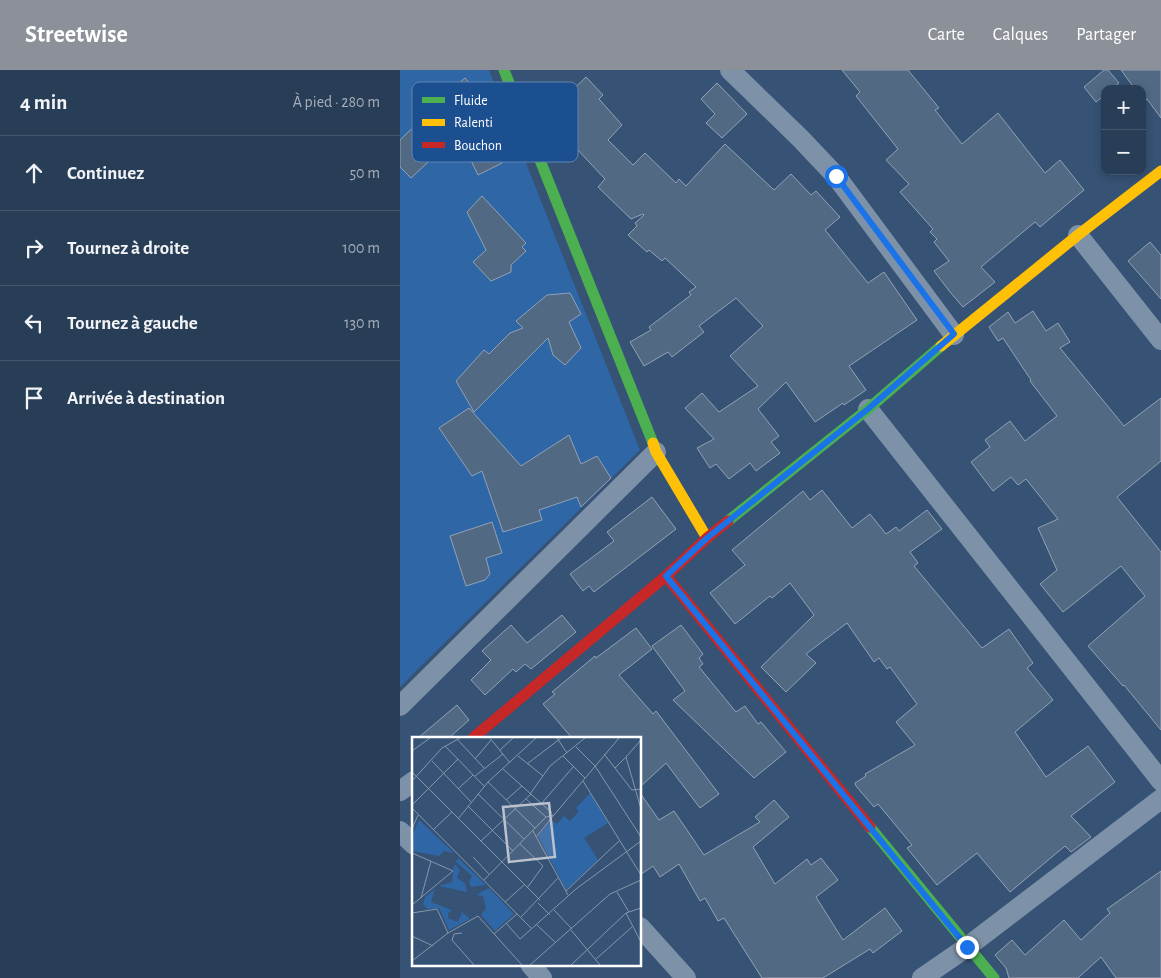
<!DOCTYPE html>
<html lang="fr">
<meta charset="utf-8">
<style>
body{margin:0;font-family:"Alegreya Sans",sans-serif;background:#30455d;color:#f1f3f6}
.controls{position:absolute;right:15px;top:15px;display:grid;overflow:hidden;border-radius:10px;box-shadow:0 2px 8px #0003}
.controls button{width:45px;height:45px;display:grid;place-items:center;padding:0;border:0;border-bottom:1px solid #44576d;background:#283e57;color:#f1f3f6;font:25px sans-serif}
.stop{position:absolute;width:15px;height:15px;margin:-11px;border:4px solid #1a73e8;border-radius:50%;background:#fff}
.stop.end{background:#1a73e8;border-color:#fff;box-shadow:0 1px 5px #0008}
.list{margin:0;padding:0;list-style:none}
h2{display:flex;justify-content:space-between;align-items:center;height:65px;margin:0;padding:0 20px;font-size:21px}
h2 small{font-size:16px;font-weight:400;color:#a5aeba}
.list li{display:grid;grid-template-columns:32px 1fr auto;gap:15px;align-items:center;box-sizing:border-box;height:75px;padding:0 20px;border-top:1px solid #44576d}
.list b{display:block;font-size:19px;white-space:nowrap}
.list em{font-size:16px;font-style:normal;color:#a5aeba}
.icon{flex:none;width:28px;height:28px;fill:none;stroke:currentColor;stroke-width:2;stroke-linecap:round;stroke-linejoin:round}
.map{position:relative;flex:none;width:761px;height:908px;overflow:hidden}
header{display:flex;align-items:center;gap:30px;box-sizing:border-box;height:70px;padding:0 25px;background:#8c9099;color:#fff}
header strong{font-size:24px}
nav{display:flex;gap:28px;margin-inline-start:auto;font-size:18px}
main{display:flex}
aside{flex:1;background:#283e57}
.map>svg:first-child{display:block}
.green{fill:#2f66a5}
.building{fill:#526984;stroke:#92a2b6}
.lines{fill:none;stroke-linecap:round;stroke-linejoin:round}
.street{stroke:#7d92a8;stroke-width:20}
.fast{stroke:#4caf50;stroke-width:11}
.slow{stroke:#ffc107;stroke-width:11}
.jam{stroke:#c62828;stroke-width:11}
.route{stroke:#1a73e8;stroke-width:6}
.inset-road{fill:none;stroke:#8697ac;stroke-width:1}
.view{fill:#b9c2ce;fill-opacity:0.15;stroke:#b9c2ce;stroke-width:2.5}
.inset-edge{fill:none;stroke:#fff;stroke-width:2.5}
.key{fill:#1b4f8f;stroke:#5f84b1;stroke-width:1}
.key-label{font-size:14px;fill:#fff}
</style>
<header>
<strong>Streetwise</strong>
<nav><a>Carte</a><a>Calques</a><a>Partager</a></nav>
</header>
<main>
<aside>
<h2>4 min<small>À pied · 280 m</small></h2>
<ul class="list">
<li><svg class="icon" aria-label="ahead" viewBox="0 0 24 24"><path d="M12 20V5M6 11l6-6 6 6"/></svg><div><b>Continuez</b></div><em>50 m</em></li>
<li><svg class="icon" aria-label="right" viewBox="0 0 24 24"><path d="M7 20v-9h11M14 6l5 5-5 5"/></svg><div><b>Tournez à droite</b></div><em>100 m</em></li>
<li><svg class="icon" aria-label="left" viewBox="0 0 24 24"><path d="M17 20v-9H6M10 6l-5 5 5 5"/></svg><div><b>Tournez à gauche</b></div><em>130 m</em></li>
<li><svg class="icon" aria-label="arrive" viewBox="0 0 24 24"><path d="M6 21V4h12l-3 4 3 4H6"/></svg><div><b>Arrivée à destination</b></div></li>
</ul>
</aside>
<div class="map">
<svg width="761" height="908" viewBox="0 0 761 908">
<rect width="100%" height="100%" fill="#365274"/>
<path class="green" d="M0,0h89l151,380 -240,237z"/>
<g class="building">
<path d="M442,0h66l31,38 -4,2 27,34 36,-31 47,60 15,-13 24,30 -44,37 -5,-5 -54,45 14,15 -32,25 -13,-15 -16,-21 15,-10 -15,-19 3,-3 -7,-7 3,-3 -33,-37 9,-8 -23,-24 12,-11 -42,-53 4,-4z"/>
<path d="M704,0h4l11,13 -7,6h-7v6l-9,7 -12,-15z"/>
<path d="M721,0h40v48l-14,-19 -3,2 -2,-2v-10h-7z"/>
<path d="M186,7l17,18 -4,4 23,26 -14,15 25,25 12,-12 31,30 3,-4 7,7 39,-42 49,46 17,-16 20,21 5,-4 24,26 -15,13 43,53 16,-11 33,48 -68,46 17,24 -22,15 -1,-2 -28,19 -29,-40 -28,27 21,27 -8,6 9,11 -24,18 -6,-8 -21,16 -13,-15 -6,4 -13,-20 17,-9 -29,-31 17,-15 17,19 39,-26 -28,-30 33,-30 -27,-28 -37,28 5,6 -32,25 -4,-5 -24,14 -14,-24 21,-12 -2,-3 42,-32 -2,-3 7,-5 -31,-29 -3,3 -13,-11 -2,2 -19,-17 9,-9 -2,-3 9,-8 -1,-1 -12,5 -33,-32 7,-8 -43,-46 -7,6 -12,-13 -2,-6z"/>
<path d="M65,8l21,24 -9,7 25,54 -24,12 -20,-41 -47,44 -11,-11v-27l28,-27 -2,-2z"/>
<path d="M317,13l30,31 -25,24 -16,-15 9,-9 -14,-15z"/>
<path d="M82,126l44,47 -4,4 4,4 -15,14v7l-20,9 -18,-19 13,-12 -19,-38z"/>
<path d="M750,172l11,13v44l-33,-38z"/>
<path d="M170,223l11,21 -12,8 12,26 -16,17 -12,-10 -5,-17 -74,74 -18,-31 28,-31 5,4 21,-21 13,-5 -7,-7 31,-26z"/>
<path d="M633,241l13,20 12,-8 12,19 -10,6 64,78 37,-28v63l-44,36 44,55v178l-37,-45 -1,1 -35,-40 57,-50 -24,-30 -58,46 -23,-28 17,-14 -19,-42 20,-9 -32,-40 -8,6 -7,-8 -18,14 -22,-29 19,-15 -5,-7 25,-19 15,20 32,-25 -27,-35 1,-1 -28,-42 -5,3 -9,-14 19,-15 7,11z"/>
<path d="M69,338l52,58 48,-31 12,29 16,-8 14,22 -30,29 -4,-10 -38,13 3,10 -39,12 -21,-61 -10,5 -33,-48z"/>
<path d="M422,420l30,38 18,-14 16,20 10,-7 3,4 28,-21 15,19 -32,23 8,11 -4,3 68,82 27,-19 24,34 -6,5 26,32 -38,32 31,45 42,-31 27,36 -44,34 20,21 -20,15 -6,-6 -55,46 -33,-39 -40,32 -30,-37 5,-3 -34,-41 -4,3 -18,-21 -1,-3 11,-7 -1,-2 50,-29 -19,-23 21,-18 -27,-37 -3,2 -8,-11 -5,4 -27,-39 -41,31 10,9 -30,29 -25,-25 53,-52 -24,-32 -18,15 -2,-2 -35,28 -25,-31 35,-28 -13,-15 71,-59 7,9z"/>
<path d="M252,427l24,32 -82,63 -5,-6 -6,5 -13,-17 44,-33 -7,-9z"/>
<path d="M92,452l10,31 -16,5 4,16 -5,6 -19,6 -16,-50z"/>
<path d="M162,545l14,17 -45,37 -6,-5 -9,8 -3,-3 -28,26 -14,-15 20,-20 -9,-9 29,-26 16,18z"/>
<path d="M281,555l22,29 -4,4 4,6 -4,3 37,45 9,-6 13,18 3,-2 25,30 -32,26 -81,-78 12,-9 -33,-45z"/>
<path d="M236,558l16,21 -33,26 34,39 3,-3 63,83 -19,14 -34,-45 -26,24v-49h-68l-29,-34 12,-10 -3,-2 43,-36 1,2z"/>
<path d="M57,635l12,15 -20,18h-31z"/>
<path d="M240,723l19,27 15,-9 30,44 56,-33 -5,-5 19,-17 15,17 -36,30 22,37 32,-25 4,6 10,-7 17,22 -22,17 27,43 42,-32 17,23 -29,22 -3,-4 -47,29h-61l-38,-60 -6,3 -13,-23 -5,3 -21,-37 -19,13 -7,-11 -13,9z"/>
<path d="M761,801v107h-45l-15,-21 -23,21h-69l-3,-10 -11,-13 17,-15 13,15 39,-35 17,20 29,-27 -3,-4z"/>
</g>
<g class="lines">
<g class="street">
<path d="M330,0l70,68 36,38 118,159"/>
<path d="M678,165l83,105"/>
<path d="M468,339l293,372"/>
<path d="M0,636l256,-254"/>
<path d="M0,721l14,-10"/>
<path d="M0,761l14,14"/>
<path d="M240,857l46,51"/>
<path d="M130,894l12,14"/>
<path d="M522,908l45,-31 194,-148"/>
</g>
<g class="fast">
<path d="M104,0l149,373"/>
<path d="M328,451l140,-112 73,-63"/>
<path d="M470,757l124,151"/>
</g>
<g class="slow">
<path d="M541,276l137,-111 83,-64"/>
<path d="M253,373l3,9 51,86"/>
</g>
<g class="jam">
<path d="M266,506l204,251"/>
<path d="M73,668l193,-162 41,-38 21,-17"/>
</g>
</g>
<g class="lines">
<path class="route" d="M436,106l118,158 -86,75 -161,129 -41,38 301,371"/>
</g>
<g transform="translate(12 667)">
<rect width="229" height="229" fill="#365274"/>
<path d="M178,56l18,30 -24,15 14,22 -32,30 -28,-54 13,-16 6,4 7,-8 6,5 9,-10 -3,-3zM7,83l33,31 1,2 -9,-2 -5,5 -27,-5v-15zM46,121l28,27 -15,2 -2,-5 3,-6 -16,-14zM42,127l6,6 -3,8 8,5 2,9 -28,-6 13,-4zM77,151l25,26 -19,17 -14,-16 5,-7 -3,-12 -7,-1zM23,152l-4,13 21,8 -4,3v5l10,4 4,-10 8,7 -21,11 -10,-22 -12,1 -4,-5 2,-7z" fill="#2f66a5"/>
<path class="inset-road" d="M78,1l20,25M145,1l10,15M45,2l27,29M229,3l-15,17 15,52M33,9l39,40M164,10l19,19 46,71M88,13l13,-12M0,14l18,-13M192,17l28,36 9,-1M106,19l25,20M151,19l22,22M63,22l16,-19M20,24l39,41M115,27l34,-26M203,31l11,-11M91,32l49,44M0,35l128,128M63,39l28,-22M0,44l30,-33 18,-10M171,44l58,94M76,45l47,46M46,52l15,-14M66,57l46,45M118,57l20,-28 35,-28M114,62l20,18M94,63l16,-14M129,67l33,-38M0,68l46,-46M56,69l45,45M0,71l120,121M46,82l30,-37 48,-44M0,92l6,-14M21,93l19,-18M121,94l35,64M125,99l17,-21M69,104l50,-47M108,107l23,22 -16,22M0,116l41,18 -41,34M61,120l16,17M72,143l62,-63 8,-2 65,-77M154,154l53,-50M205,155l12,20M9,161l10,-37M93,165l19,-17M126,166l12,12M142,173l18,19M0,176l25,-4 11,24M214,176l15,29M109,180l37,-39M94,186l14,16 56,-50 65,-48M125,188l18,17M159,193l29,35M50,196l-8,1 -2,6 22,25M82,197l23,-20M0,199l21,10M184,222l36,-32M0,224l36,-28 30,-17 44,49M118,228l80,-71 31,-14M159,228l55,-52 15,-5"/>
<path class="view" d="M137,66l6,54 -46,5 -6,-55z"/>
<rect width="229" height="229" class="inset-edge"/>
</g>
<rect x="12" y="12" width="166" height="80" rx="8" class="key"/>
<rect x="22" y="27" width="23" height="6" fill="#4caf50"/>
<rect x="22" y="49" width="23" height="7" fill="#ffc107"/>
<rect x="22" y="72" width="23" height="6" fill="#c62828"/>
<g class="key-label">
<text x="54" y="35">Fluide</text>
<text x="54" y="57">Ralenti</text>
<text x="54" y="80">Bouchon</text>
</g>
</svg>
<div class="controls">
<button>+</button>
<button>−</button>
</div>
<div class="stop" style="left:436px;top:106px"></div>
<div class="stop end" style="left:567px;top:877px"></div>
</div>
</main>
